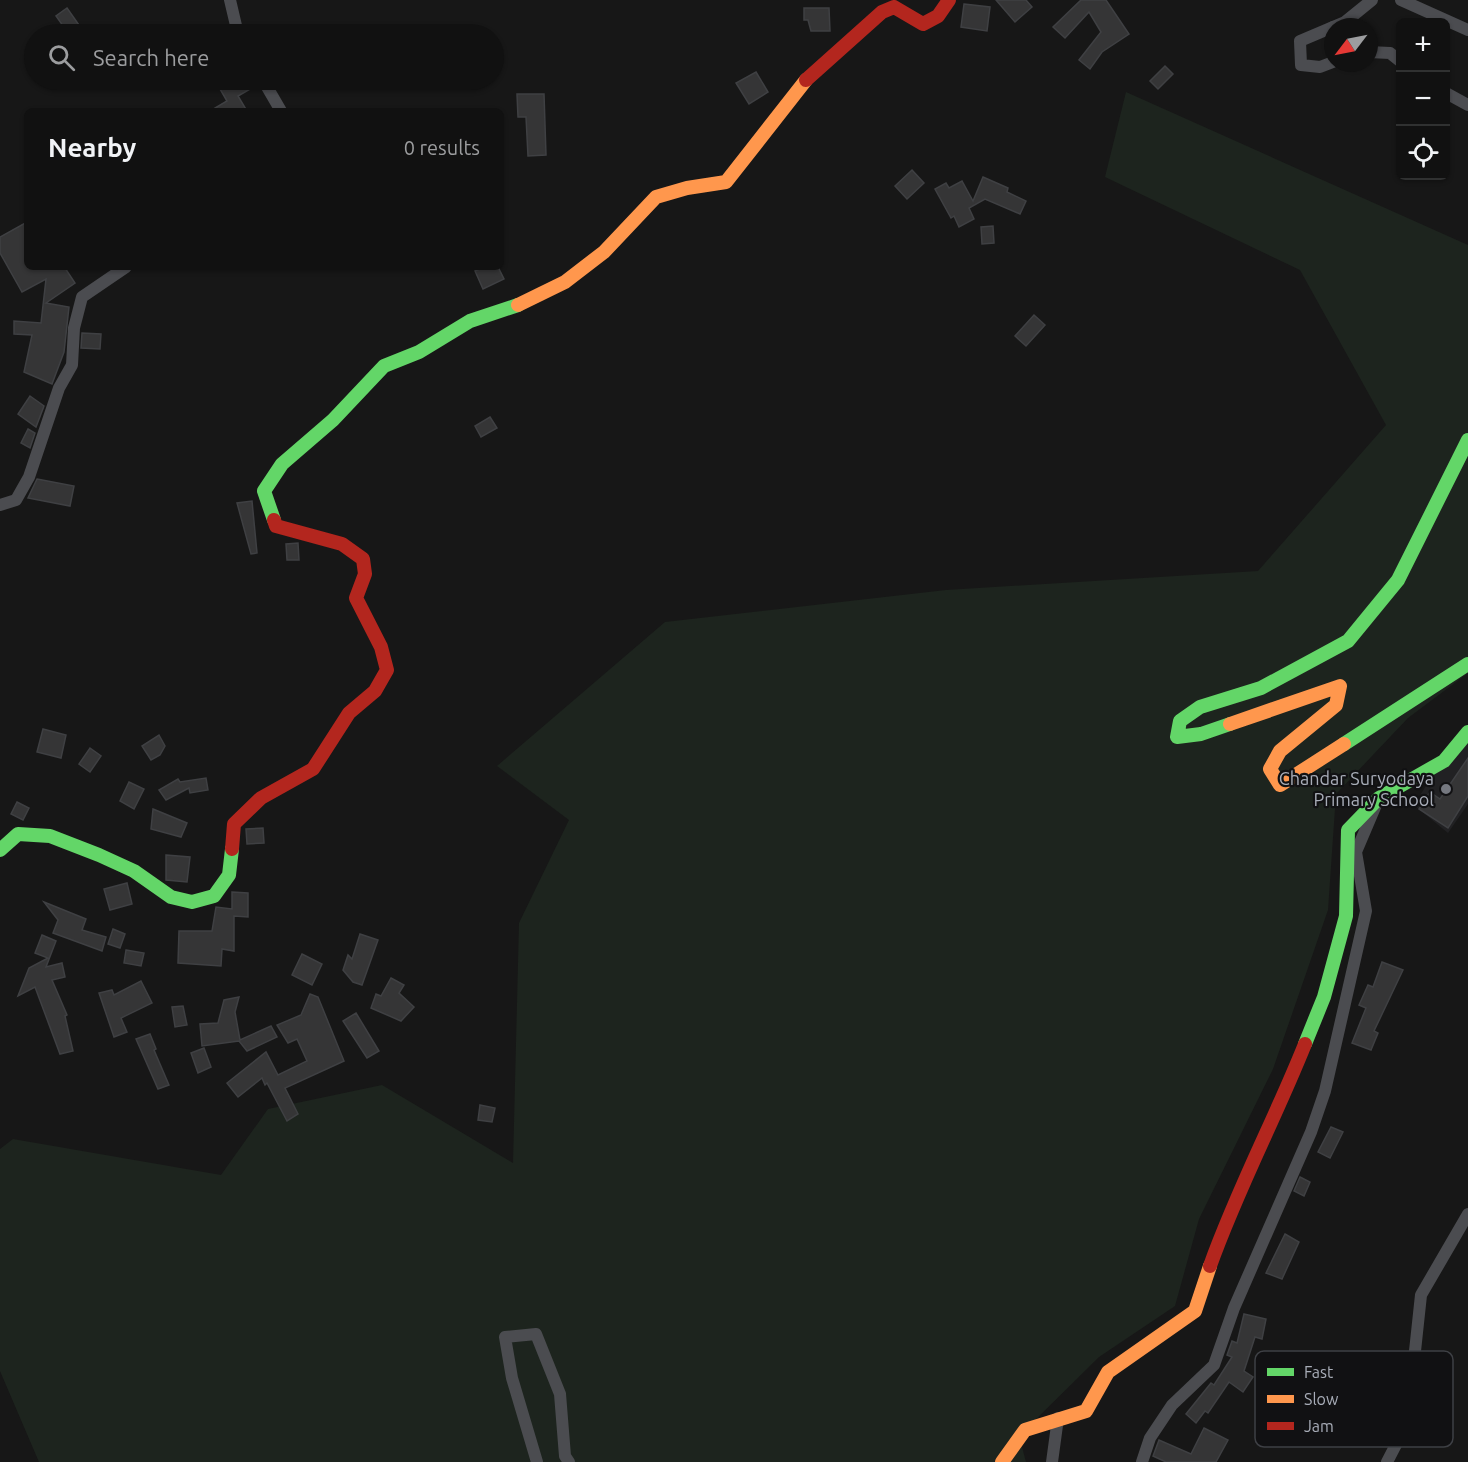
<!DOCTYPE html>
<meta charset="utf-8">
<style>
body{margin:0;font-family:Ubuntu,sans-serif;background:#1a1a1a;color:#f1f3f6}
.controls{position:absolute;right:18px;top:18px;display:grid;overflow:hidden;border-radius:9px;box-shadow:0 2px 4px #0004}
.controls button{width:54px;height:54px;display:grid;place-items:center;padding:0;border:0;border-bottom:2px solid #303131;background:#111;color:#f1f3f6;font:30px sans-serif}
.compass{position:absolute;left:1324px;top:18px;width:54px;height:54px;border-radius:50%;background:#111;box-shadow:0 2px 4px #0004;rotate:238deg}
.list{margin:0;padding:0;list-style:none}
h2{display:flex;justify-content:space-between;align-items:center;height:78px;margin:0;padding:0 24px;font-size:26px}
h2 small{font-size:20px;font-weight:400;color:#9c9d9f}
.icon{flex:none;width:33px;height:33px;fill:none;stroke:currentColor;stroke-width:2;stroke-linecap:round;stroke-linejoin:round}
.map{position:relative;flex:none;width:1468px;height:1462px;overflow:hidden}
.search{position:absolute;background:#111;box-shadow:0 2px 4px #0004;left:24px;top:24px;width:480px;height:66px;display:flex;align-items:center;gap:15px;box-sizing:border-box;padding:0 21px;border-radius:33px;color:#9c9d9f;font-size:22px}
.panel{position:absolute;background:#111;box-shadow:0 2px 4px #0004;left:24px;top:108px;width:480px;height:162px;border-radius:9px}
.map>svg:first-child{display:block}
.built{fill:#212123}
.green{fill:#1d241e}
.building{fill:#353536;stroke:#3f4043;stroke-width:1.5}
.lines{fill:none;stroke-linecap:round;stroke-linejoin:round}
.street{stroke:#4b4c50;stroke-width:12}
.fast{stroke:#63d668;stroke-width:14}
.slow{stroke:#ff974d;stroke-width:14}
.jam{stroke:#b3261e;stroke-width:14}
.poi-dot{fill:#757880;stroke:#111113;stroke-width:2}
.labels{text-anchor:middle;stroke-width:4.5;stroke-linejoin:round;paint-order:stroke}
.poi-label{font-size:18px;fill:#a8adb8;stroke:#111113;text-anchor:end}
.key{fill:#111113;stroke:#3e4045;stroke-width:1.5}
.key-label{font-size:16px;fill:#a8adb8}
</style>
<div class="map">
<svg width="1468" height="1462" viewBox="0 0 1468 1462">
<rect width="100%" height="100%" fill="#171717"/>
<path class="built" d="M1468,741v63l-20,29 -34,-28 20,-32z"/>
<path class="green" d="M1126,92l342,153v428l-60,45 -72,76 -8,116 -55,159 -74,150 -24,87 -76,51 -80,79 7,26h-987l-39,-91v-222l13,-10 208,36 47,-66 114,-24 131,78 6,-240 50,-103 -72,-54 168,-144 281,-32 312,-19 128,-146 -86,-155 -195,-93z"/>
<g class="building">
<path d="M996,0h30l6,7 -17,15z"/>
<path d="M1081,0h25l23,34 -27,18 -12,17 -11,-9 22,-28 -12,-20 -24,26 -12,-11z"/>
<path d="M964,4l26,3 -3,24 -26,-4z"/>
<path d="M67,8l12,17 -11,8 -12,-17z"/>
<path d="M804,8h25l1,23h-19l-3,-11h-4z"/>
<path d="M1165,66l8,8 -15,15 -8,-8z"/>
<path d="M756,72l12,20 -19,12 -13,-21z"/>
<path d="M235,80h20l2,5 -19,11 9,15h-37l17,-10 -7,-12z"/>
<path d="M517,94h27l2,61 -18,1 -2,-39h-8z"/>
<path d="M912,170l12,13 -17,16 -12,-13z"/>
<path d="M983,177l25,11 -1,4 19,9 -6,13 -35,-15 -16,9 5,11 -15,8 -5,-11 -3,2 -16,-29 11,-6 3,5 13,-7 11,20z"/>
<path d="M27,222v45h40l-2,1 10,15 -29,20 23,4 -5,45 -12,32 -28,-12 8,-37 -18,-1v-13l27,2 5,-44 -24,13 -22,-39v-16z"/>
<path d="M993,226l1,17 -12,1 -1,-17z"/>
<path d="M484,267h14l6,12 -21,10 -8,-18z"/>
<path d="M1034,315l11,10 -19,21 -11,-10z"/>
<path d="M82,333l19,1 -1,15 -19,-1z"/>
<path d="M30,396l14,10 -8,21 -18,-13z"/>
<path d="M490,417l7,11 -16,9 -6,-11z"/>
<path d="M28,429l7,4 -5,15 -9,-5z"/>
<path d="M37,479l37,7 -4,20 -42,-8z"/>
<path d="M252,501l5,52 -6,1 -14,-51z"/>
<path d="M298,543l1,17h-12l-1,-16z"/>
<path d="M43,729l23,6 -5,23 -24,-6z"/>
<path d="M159,735l6,11 -5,9 -9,5 -9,-14z"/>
<path d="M90,748l11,8 -11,16 -11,-8z"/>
<path d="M1468,758v38l-20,32 -29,-19 11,-17 10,7z"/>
<path d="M206,778l2,12 -18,3 -1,-5 -23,12 -7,-10 19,-11 2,3z"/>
<path d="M129,782l15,7 -10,20 -14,-8z"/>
<path d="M17,802l12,6 -6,12 -12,-6z"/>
<path d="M153,809l34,14 -6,14 -30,-8z"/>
<path d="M263,828l1,15 -17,1 -1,-15z"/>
<path d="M166,855l24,2 -3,25 -21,-2z"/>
<path d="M127,883l5,21 -22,6 -6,-21z"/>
<path d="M232,892l16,1v24l-14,-1v35l-12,-2 -1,17 -43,-3 1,-32h33l4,-24 16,2z"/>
<path d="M44,902l42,17 -4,11 24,7 -4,14 -49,-18 5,-13z"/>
<path d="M113,929l12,5 -5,14 -12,-4z"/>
<path d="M360,934l18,6 -16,45 -9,-3 -10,-12 5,-15 4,4z"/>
<path d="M42,935l14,6 -10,26 16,-4 3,14 -13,3 15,35 -2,1 8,35 -13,3 -25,-67 -17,9 11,-28 19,-10 -13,-5z"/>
<path d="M126,950l18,3 -3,13 -17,-3z"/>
<path d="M302,954l20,10 -10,21 -20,-10z"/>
<path d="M1382,962l21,8 -29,61 4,2 -7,17 -19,-7 14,-35 -7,-3 9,-20 5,2z"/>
<path d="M391,978l13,7 -5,8 15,14 -13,14 -30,-13 5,-14 5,2z"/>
<path d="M141,981l11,22 -31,15 6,14 -13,5 -15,-44 13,-3 2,5z"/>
<path d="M310,994l8,3 26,64 -59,27 13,26 -11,7 -20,-38 -2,2 -3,-7 -24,19 -11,-14 39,-31 12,23 29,-14 -10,-22 -9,4 -11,-18 24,-10z"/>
<path d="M239,997l-4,15 5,28 31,-14 6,11 -30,14 -8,-10 -37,5 -2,-22 18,-1 6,-23z"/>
<path d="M183,1006l4,19 -12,2 -3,-20z"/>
<path d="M356,1013l23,38 -12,7 -24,-37z"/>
<path d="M150,1034l6,15 -2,1 15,35 -11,4 -22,-50z"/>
<path d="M204,1048l7,19 -13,6 -7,-20z"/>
<path d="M480,1105l15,3 -3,14 -14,-2z"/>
<path d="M1331,1127l12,5 -13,26 -12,-6z"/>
<path d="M1300,1177l10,5 -6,14 -10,-5z"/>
<path d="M1285,1234l14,8 -17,37 -16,-6z"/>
<path d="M1244,1314l22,5 -4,20 -7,-2 -11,34 9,6 -10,15 -14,-10 -21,31 -3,-2 -9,12 -10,-9 25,-31 3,2 18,-28 -5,-2 5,-14 5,2z"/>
<path d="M1204,1428l24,12 -12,22h-50l-13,-6 6,-16 32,14z"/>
</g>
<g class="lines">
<g class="street">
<path d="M230,0l8,34"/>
<path d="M1401,0l67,30"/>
<path d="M1333,27l-33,14 1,24 19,2 13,-5"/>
<path d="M1333,27l12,-5 27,-22"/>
<path d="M1369,52l21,1 10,8"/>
<path d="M263,80l18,31"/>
<path d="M1446,93l22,12"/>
<path d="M0,505l16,-5 13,-23 30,-89 13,-23 2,-37 8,-31 44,-30"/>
<path d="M537,1462l-25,-84 -7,-41 31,-3 24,60 5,62 4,6"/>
<path d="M1052,1462l6,-44"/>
<path d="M1142,1462l8,-24 22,-33 42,-40 20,-57 77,-176 14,-41 41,-180 -10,-59 20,-47"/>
<path d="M1387,1462l14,-27 11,-56 9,-84 47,-81"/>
</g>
<g class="fast">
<path d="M274,520l-10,-29 18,-27 51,-44 51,-54 35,-14 51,-31 48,-16"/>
<path d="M1230,724l-29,10 -24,3 3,-16 20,-14 61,-19 87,-47 50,-61 70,-140"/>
<path d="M1344,744l124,-80"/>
<path d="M0,850l18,-16 32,2 49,19 35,16 37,26 21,5 22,-6 15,-21 3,-26"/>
<path d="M1305,1044l19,-47 22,-81 2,-86 31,-32 65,-37 24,-29"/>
</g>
<g class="slow">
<path d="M518,305l47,-23 39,-30 52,-55 31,-9 39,-6 80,-102"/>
<path d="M1230,724l110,-38 -4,19 -56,46 -10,18 10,16 64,-41"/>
<path d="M1002,1462l23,-32 61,-19 22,-39 87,-61 15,-45"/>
</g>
<g class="jam">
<path d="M806,80l76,-68 12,-5 29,17 15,-8 11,-16"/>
<path d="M232,849l2,-25 27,-26 52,-29 36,-56 26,-22 12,-21 -6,-23 -25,-49 9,-24 -2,-15 -21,-15 -66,-18 -2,-6"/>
<path d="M1210,1266c27,-76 65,-147 95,-222"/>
</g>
</g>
<circle class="poi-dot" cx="1446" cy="789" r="6"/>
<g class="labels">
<g class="poi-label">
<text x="1434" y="785">Chandar Suryodaya<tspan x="1434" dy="21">Primary School</tspan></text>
</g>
</g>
<rect x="1255" y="1351" width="198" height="96" rx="9" class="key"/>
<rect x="1267" y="1368" width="27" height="8" fill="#63d668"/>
<rect x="1267" y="1395" width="27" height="8" fill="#ff974d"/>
<rect x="1267" y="1422" width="27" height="8" fill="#b3261e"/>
<g class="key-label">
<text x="1304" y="1378">Fast</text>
<text x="1304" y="1405">Slow</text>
<text x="1304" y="1432">Jam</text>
</g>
</svg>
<div class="controls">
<button>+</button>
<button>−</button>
<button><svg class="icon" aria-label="locate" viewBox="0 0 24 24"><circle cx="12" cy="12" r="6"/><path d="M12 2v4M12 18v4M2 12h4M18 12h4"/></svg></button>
</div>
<svg class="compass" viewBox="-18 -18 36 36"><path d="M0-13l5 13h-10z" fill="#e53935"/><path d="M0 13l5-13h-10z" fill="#9c9d9f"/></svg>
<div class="search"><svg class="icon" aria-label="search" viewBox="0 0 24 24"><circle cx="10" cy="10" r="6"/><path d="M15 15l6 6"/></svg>Search here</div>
<section class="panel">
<h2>Nearby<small>0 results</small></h2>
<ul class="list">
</ul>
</section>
</div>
